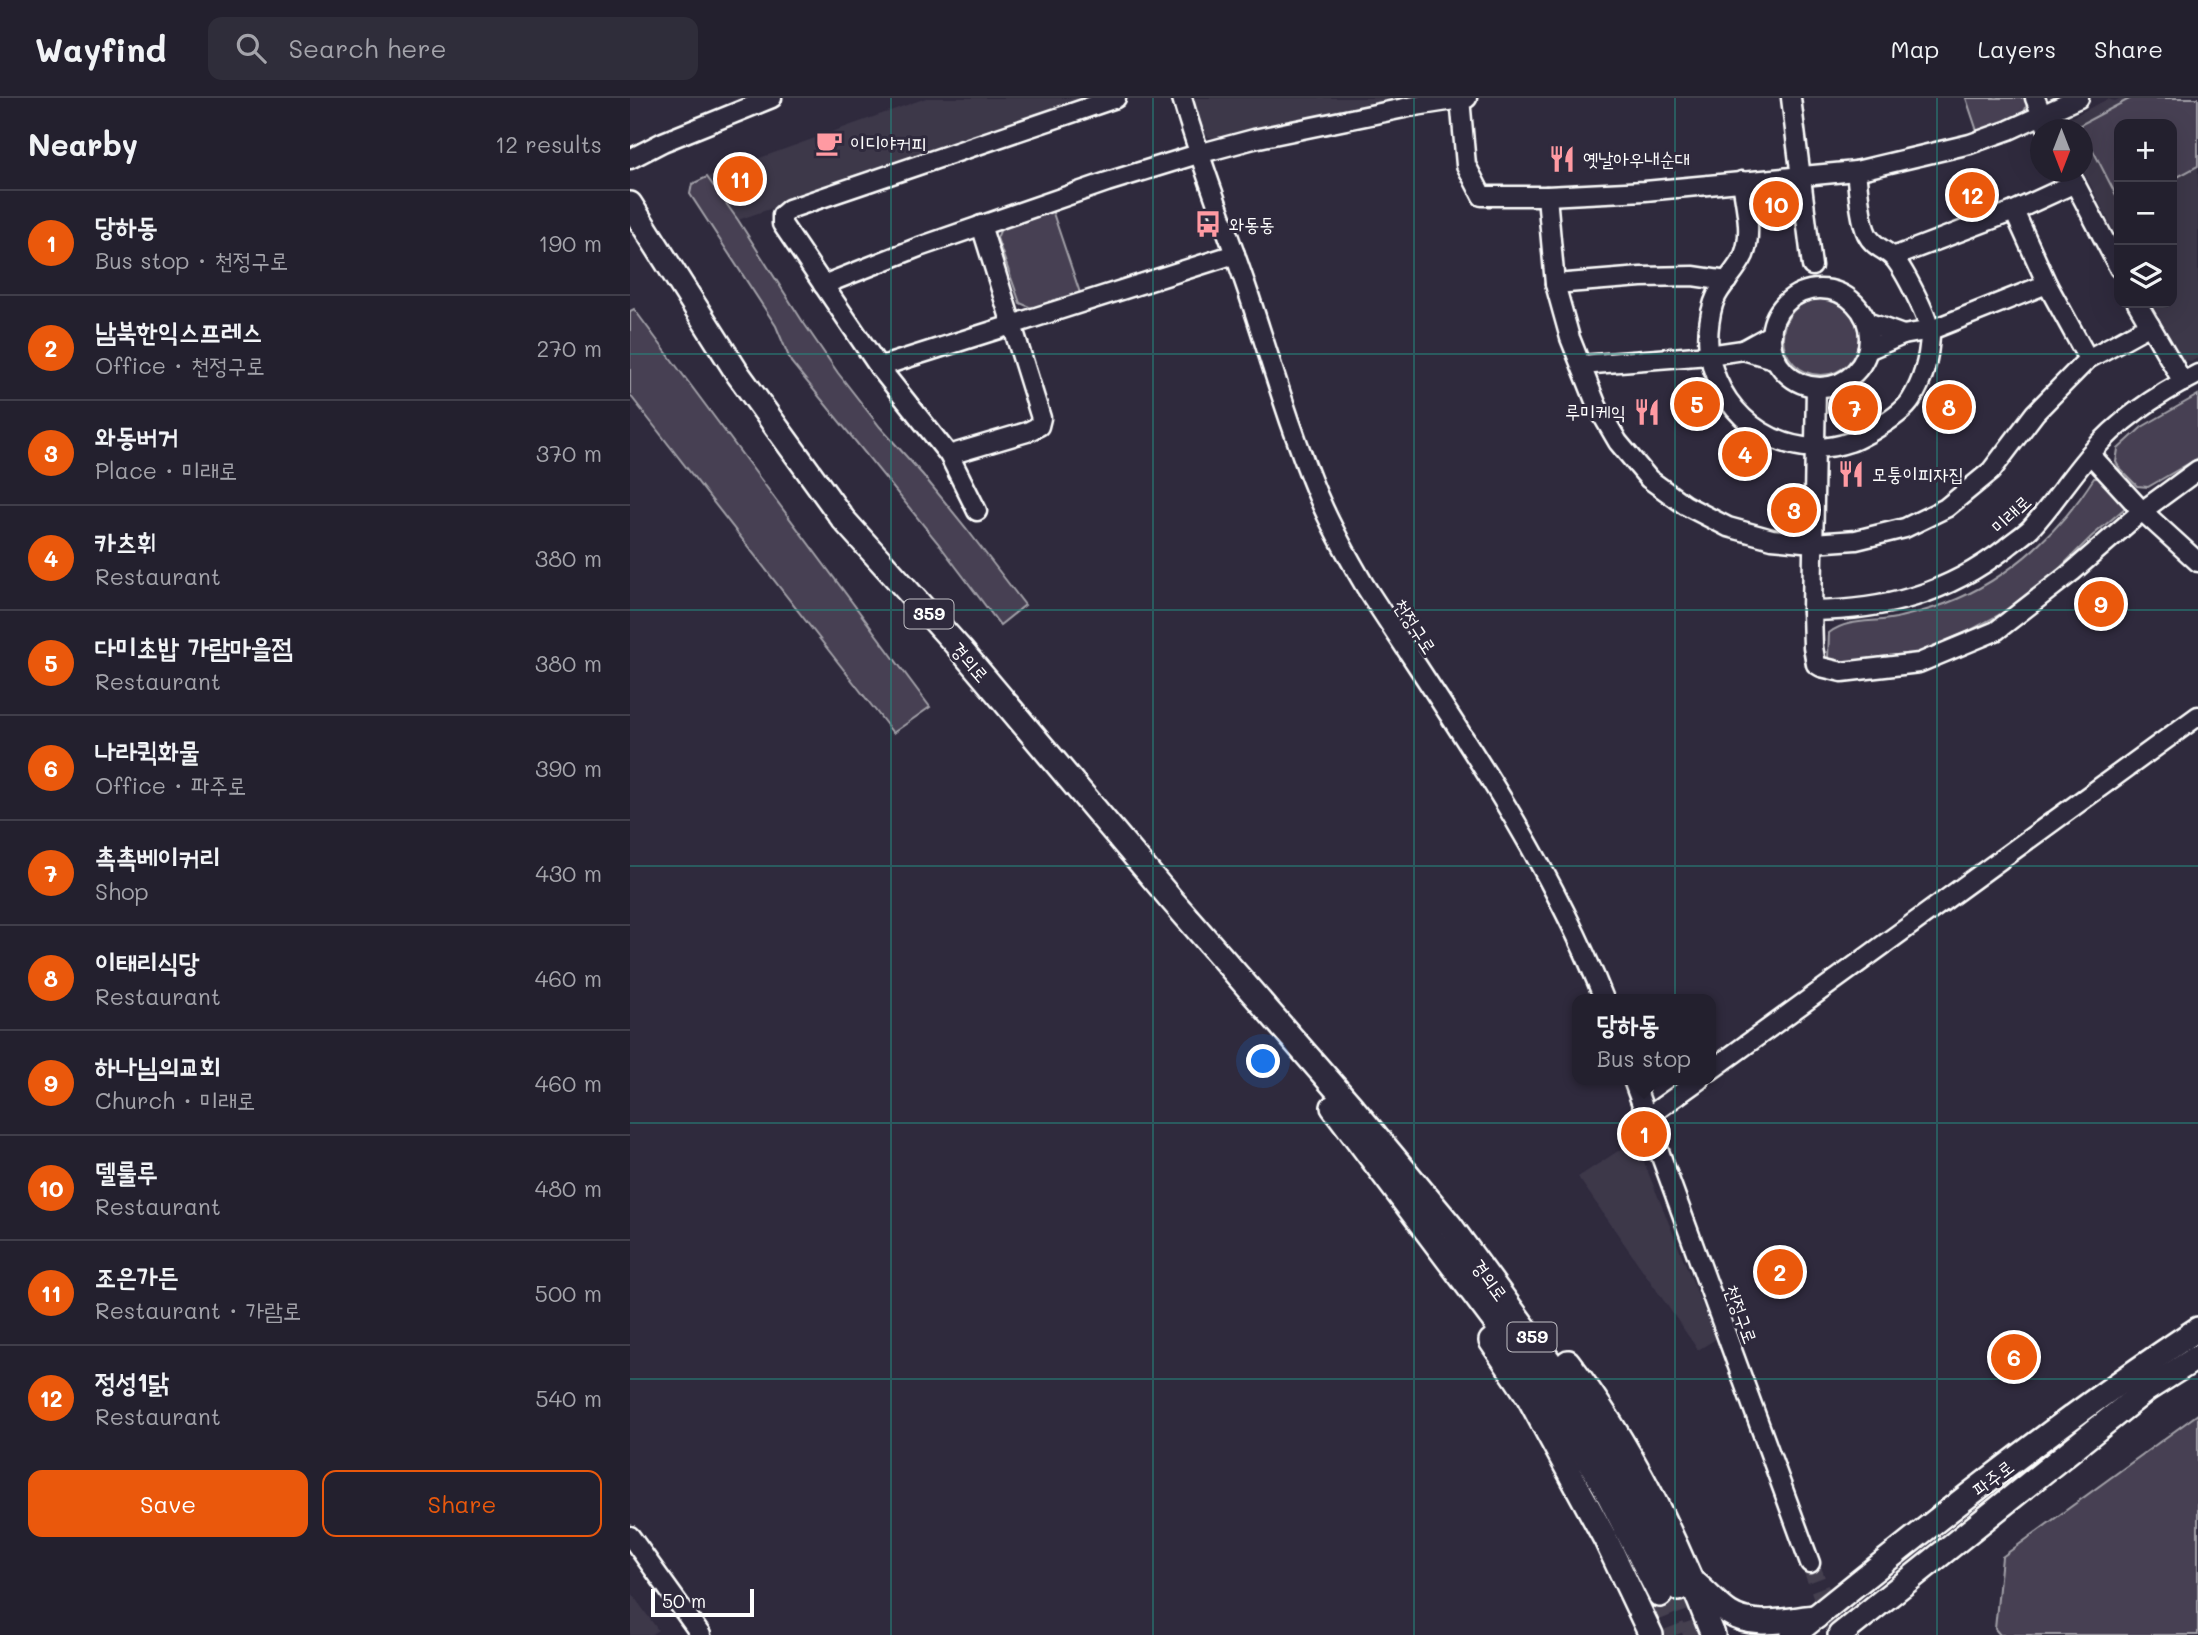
<!DOCTYPE html>
<meta charset="utf-8">
<style>
body{margin:0;font-family:Mali,"Poor Story",sans-serif;background:#2f2d3a;color:#f1f3f6}
.controls{position:absolute;right:21px;top:21px;display:grid;overflow:hidden;border-radius:14px;box-shadow:0 7px 28px #0002}
.controls button{width:63px;height:63px;display:grid;place-items:center;padding:0;border:0;border-bottom:2px solid #403e4a;background:#23202e;color:#f1f3f6;font:35px sans-serif}
.compass{position:absolute;left:1400px;top:21px;width:63px;height:63px;border-radius:50%;background:#23202e;box-shadow:0 7px 28px #0002;rotate:180deg}
.scale{position:absolute;left:21px;bottom:18px;width:103px;box-sizing:border-box;padding-left:7px;border:4px solid #fff;border-top:0;font-size:19px;line-height:24px;white-space:nowrap;color:#fff;-webkit-text-stroke:5px #2f2a3d;paint-order:stroke}
.you{position:absolute;left:634px;top:964px;width:24px;height:24px;margin:-18px;border:5px solid #fff;border-radius:50%;background:#1a73e8;box-shadow:0 0 0 10px #1a73e833}
.badge{display:grid;place-items:center;width:46px;height:46px;border-radius:50%;background:#ea580c;color:#fff;font-size:23px;font-weight:700}
.pin{position:absolute;translate:-50% -50%;border:4px solid #fff;box-shadow:0 2px 7px #0006}
.popup{position:absolute;left:942px;top:896px;width:144px;height:91px;box-sizing:border-box;display:grid;place-content:center;border-radius:14px;background:#23202e;filter:drop-shadow(0 2px 5px #0005);font-size:23px;white-space:nowrap;color:#a3a3aa}
.popup b{font-size:26px;color:#f1f3f6}
.popup::after{content:'';position:absolute;left:50%;top:100%;margin-left:-14px;border:14px solid transparent;border-top-color:#23202e}
.list{margin:0;padding:0;list-style:none}
h2{display:flex;justify-content:space-between;align-items:center;height:91px;margin:0;padding:0 28px;font-size:30px}
h2 small{font-size:23px;font-weight:400;color:#a3a3aa}
.list li{display:grid;grid-template-columns:46px 1fr auto;gap:21px;align-items:center;box-sizing:border-box;height:105px;padding:0 28px;border-top:2px solid #403e4a}
.list b{display:block;font-size:26px;white-space:nowrap}
.list p{margin:0;font-size:23px;white-space:nowrap;color:#a3a3aa}
.list em{font-size:23px;font-style:normal;color:#a3a3aa}
.actions{display:flex;gap:14px;padding:21px 28px}
.actions a{flex:1;padding:16px 0;border:2px solid #ea580c;border-radius:14px;text-align:center;font-size:24px;color:#ea580c}
.actions .main{background:#ea580c;color:#fff}
.icon{flex:none;width:38px;height:38px;fill:none;stroke:currentColor;stroke-width:2;stroke-linecap:round;stroke-linejoin:round}
.map{position:relative;flex:none;width:1568px;height:1537px;overflow:hidden}
header{display:flex;align-items:center;gap:42px;box-sizing:border-box;height:98px;padding:0 35px;background:#23202e;border-bottom:2px solid #403e4a}
header strong{font-size:33px}
nav{display:flex;gap:38px;margin-inline-start:auto;font-size:24px}
.search{width:490px;height:63px;background:#2f2d3a;display:flex;align-items:center;gap:18px;box-sizing:border-box;padding:0 24px;border-radius:14px;color:#a3a3aa;font-size:26px}
main{display:flex}
aside{flex:1;background:#23202e}
.map>svg:first-child{display:block}
.built{fill:#3c3749}
.green{fill:#464152;stroke:#a2a0a8;stroke-width:2}
.lines{fill:none;stroke-linecap:round;stroke-linejoin:round}
.minor-tunnel{stroke:#443f50;stroke-width:18;stroke-dasharray:18 9;stroke-linecap:butt}
.major-tunnel{stroke:#443f50;stroke-width:23;stroke-dasharray:23 11;stroke-linecap:butt}
.minor-casing{stroke:#fff;stroke-width:23}
.major-casing{stroke:#fff;stroke-width:28}
.minor{stroke:#2f2a3d;stroke-width:18}
.major{stroke:#2f2a3d;stroke-width:23}
.grid{fill:none;stroke:#27847c;stroke-width:2;stroke-opacity:0.55}
.labels{text-anchor:middle;stroke-width:6;stroke-linejoin:round;paint-order:stroke}
.shield{fill:#2f2a3d;stroke:#c1bfc5;stroke-width:2}
.shield-label{font-size:18px;font-weight:bold;fill:#fff}
.poi-label{font-size:19px;fill:#fff;stroke:#2f2a3d;text-anchor:start}
.street-label{font-size:19px;fill:#fff;stroke:#2f2a3d}
</style>
<header>
<strong>Wayfind</strong>
<div class="search"><svg class="icon" aria-label="search" viewBox="0 0 24 24"><circle cx="10" cy="10" r="6"/><path d="M15 15l6 6"/></svg>Search here</div>
<nav><a>Map</a><a>Layers</a><a>Share</a></nav>
</header>
<main>
<aside>
<h2>Nearby<small>12 results</small></h2>
<ul class="list">
<li><span class="badge">1</span><div><b>당하동</b><p>Bus stop · 천정구로</p></div><em>190 m</em></li>
<li><span class="badge">2</span><div><b>남북한익스프레스</b><p>Office · 천정구로</p></div><em>270 m</em></li>
<li><span class="badge">3</span><div><b>와동버거</b><p>Place · 미래로</p></div><em>370 m</em></li>
<li><span class="badge">4</span><div><b>카츠휘</b><p>Restaurant</p></div><em>380 m</em></li>
<li><span class="badge">5</span><div><b>다미초밥 가람마을점</b><p>Restaurant</p></div><em>380 m</em></li>
<li><span class="badge">6</span><div><b>나라퀵화물</b><p>Office · 파주로</p></div><em>390 m</em></li>
<li><span class="badge">7</span><div><b>촉촉베이커리</b><p>Shop</p></div><em>430 m</em></li>
<li><span class="badge">8</span><div><b>이태리식당</b><p>Restaurant</p></div><em>460 m</em></li>
<li><span class="badge">9</span><div><b>하나님의교회</b><p>Church · 미래로</p></div><em>460 m</em></li>
<li><span class="badge">10</span><div><b>델룰루</b><p>Restaurant</p></div><em>480 m</em></li>
<li><span class="badge">11</span><div><b>조은가든</b><p>Restaurant · 가람로</p></div><em>500 m</em></li>
<li><span class="badge">12</span><div><b>정성1닭</b><p>Restaurant</p></div><em>540 m</em></li>
</ul>
<div class="actions"><a class="main">Save</a><a>Share</a></div>
</aside>
<div class="map">
<svg width="1568" height="1537" viewBox="0 0 1568 1537">
<rect width="100%" height="100%" fill="#2f2a3d"/>
<filter id="ink" filterUnits="userSpaceOnUse"><feTurbulence type="fractalNoise" baseFrequency=".0143" numOctaves="2"/><feDisplacementMap in="SourceGraphic" scale="14" xChannelSelector="R" yChannelSelector="G"/><feConvolveMatrix kernelMatrix="1 2 1 2 8 2 1 2 1" color-interpolation-filters="sRGB"/></filter>
<g filter="url(#ink)">
<g class="built">
<path d="M296,0h164l-352,122 -31,-43z"/>
<path d="M562,0h209l-179,40 -14,-1 -7,-9z"/>
<path d="M1491,0h77v260l-6,3 -11,-1 -29,-57h20v-179h-53v117l-36,-70 -1,-41 -19,-1v-3l5,-7 40,-20 7,2z"/>
<path d="M1005,1042l81,199 -18,11 -120,-173z"/>
<path d="M0,1493l28,39 -7,5h-21z"/>
</g>
<g class="green">
<path d="M1336,0h61l1,4 -5,13 -46,16z"/>
<path d="M1501,0h67v68l-26,14v-56h-53v77l-39,-76z"/>
<path d="M77,79l31,43 65,102 35,51 42,54 43,48 43,53 59,77 -25,20 -62,-82 -147,-181 -15,-36 -86,-132 2,-10z"/>
<path d="M422,112l28,83 -46,16 -14,-6 -23,-65 5,-12z"/>
<circle cx="1191" cy="239" r="38"/>
<path d="M4,211l296,398 -37,26 -263,-338v-84z"/>
<path d="M1568,297v63l-50,29 -11,-1 -17,-17 -4,-7 2,-13 24,-22z"/>
<path d="M1464,380h9l21,22 1,8 -34,29 -37,37 -40,33 -45,24 -52,23 -77,8 -12,-4 1,-25c19,-15 44,-10 67,-15 12,-3 25,-6 37,-10 67,-21 124,-72 161,-130z"/>
<path d="M1568,1316v221h-198l-5,-6 7,-72z"/>
</g>
<g class="lines">
<path class="minor-tunnel" d="M1180,1465l27,72"/>
<g class="major-tunnel">
<path d="M1049,1491l16,46"/>
<path d="M1030,1497l16,40"/>
</g>
<defs>
<g id="minor">
<path d="M552,0c19,67 45,131 67,197 22,67 42,136 69,201 13,31 30,61 47,90 86,133 180,264 239,413"/>
<path d="M830,0l6,67 16,31h65l98,-5 211,-20 114,-27 39,-14 70,-32"/>
<path d="M1161,0l21,168"/>
<path d="M1405,0l13,32"/>
<path d="M0,61l33,-17 109,-44"/>
<path d="M1439,74l50,96"/>
<path d="M1112,83c3,23 11,52 2,74 -6,13 -16,23 -24,35 -11,15 -14,49 -10,67 12,63 77,107 140,85 7,-2 13,-6 19,-9 12,-7 35,-21 42,-33 12,-19 18,-43 19,-65 1,-14 -26,-65 -36,-77 -9,-9 -21,-11 -27,-24 -7,-14 -9,-47 -11,-63"/>
<path d="M917,98l8,88 15,54 27,68 21,36 31,37 36,26 43,22 44,12 41,4 43,-3 49,-12 41,-20 45,-37 44,-58 53,-54 62,-34"/>
<path d="M1384,113l33,73 41,75"/>
<path d="M1263,159l121,-46 61,-28"/>
<path d="M925,186l86,-7 52,-1 34,5"/>
<path d="M193,187l96,-38 188,-65 91,-28 56,-15 155,-32 58,-9"/>
<circle cx="1190" cy="240" r="49"/>
<path d="M1507,205l46,79"/>
<path d="M1237,224l36,13 -35,15"/>
<path d="M1142,236l-29,16 34,10"/>
<path d="M1273,237l28,-5 116,-46"/>
<path d="M951,267l128,-10 34,-5"/>
<path d="M249,269l356,-113"/>
<path d="M1186,289l-4,224 1,36 3,17 5,3 21,5 77,-9 77,-32 76,-59 70,-61 56,-41"/>
<path d="M1460,356l52,57 56,51"/>
<path d="M319,357l78,-23 12,-6 2,-8 -60,-193"/>
<path d="M347,413l-28,-56 -70,-88 -97,-143v-9l7,-6 327,-111"/>
<path d="M1182,513c74,-1 135,-17 194,-63 8,-7 18,-13 25,-20 22,-24 39,-51 60,-75 29,-34 67,-59 107,-79"/>
<path d="M1080,973l488,-355"/>
<path d="M1003,982l177,483"/>
<path d="M1016,1020l53,-38"/>
<path d="M0,1438l71,99"/>
</g>
<g id="major">
<path d="M0,106l108,170 105,145 118,131 209,248 182,209 98,118 118,162 111,202"/>
<path d="M703,1009l208,276 62,101 57,111"/>
<path d="M861,1243l37,55 78,144 45,95"/>
<path d="M938,1264c63,82 108,177 145,273"/>
<path d="M1066,1486c11,9 21,21 33,29 24,16 61,6 87,4"/>
<path d="M1163,1537c132,-106 264,-213 405,-306"/>
<path d="M1210,1537l306,-245 52,-33"/>
</g>
</defs>
<use href="#minor" class="minor-casing"/>
<use href="#major" class="major-casing"/>
<use href="#minor" class="minor"/>
<use href="#major" class="major"/>
</g>
</g>
<path class="grid" d="M261,0v1537M523,0v1537M784,0v1537M1045,0v1537M1307,0v1537M0,256h1568M0,512h1568M0,768h1568M0,1025h1568M0,1281h1568"/>
<defs>
<symbol id="cafe-bare" viewBox="-9 -9 18 18"><path d="M-5.5-4.5H6V0H3Q3 3.5 0 3.5H-2.5Q-5.5 3.5-5.5 0ZM3-3.2v2h1.7v-2ZM-6 4.5H4V6H-6Z" fill="#ff9aa2" stroke="#2f2a3d" stroke-width="2.5" paint-order="stroke"/></symbol>
<symbol id="restaurant-bare" viewBox="-9 -9 18 18"><path d="M-5-6h1v4h1v-4h1v4h1v-4h1v5L-1.5 .5V6h-2V.5L-5-1ZM5-6V6H3V1.5H1.5Q1.5-4 5-6Z" fill="#ff9aa2" stroke="#2f2a3d" stroke-width="2.5" paint-order="stroke"/></symbol>
<symbol id="bus-bare" viewBox="-9 -9 18 18"><path d="M-5-6H5V4H4V6H2V4H-2V6H-4V4H-5ZM-3.5-4V0h7V-4ZM-3.5 1.2v1.5H-2V1.2ZM2 1.2v1.5H3.5V1.2Z" fill="#ff9aa2" stroke="#2f2a3d" stroke-width="2.5" paint-order="stroke"/></symbol>
</defs>
<g fill-rule="evenodd">
<use href="#cafe-bare" x="180" y="26" width="38" height="38"/>
<use href="#restaurant-bare" x="913" y="42" width="38" height="38"/>
<use href="#bus-bare" x="559" y="107" width="38" height="38"/>
<use href="#restaurant-bare" x="998" y="295" width="38" height="38"/>
<use href="#restaurant-bare" x="1202" y="357" width="38" height="38"/>
</g>
<g class="labels">
<g class="shield">
<rect x="274.5" y="501.5" width="49" height="29" rx="5"/>
<rect x="877.5" y="1224.5" width="49" height="29" rx="5"/>
</g>
<g class="shield-label">
<text x="299" y="522">359</text>
<text x="902" y="1245">359</text>
</g>
<g class="poi-label">
<text x="220" y="52">이디야커피</text>
<text x="953" y="68">옛날아우내순대</text>
<text x="599" y="133">와동동</text>
<text x="996" y="321" text-anchor="end">루미케익</text>
<text x="1242" y="383">모퉁이피자집</text>
</g>
<g class="street-label">
<text transform="translate(1381 416) rotate(-43)" y="7">미래로</text>
<text transform="translate(785 528) rotate(57)" y="7">천정구로</text>
<text transform="translate(340 564) rotate(49)" y="7">경의로</text>
<text transform="translate(860 1182) rotate(54)" y="7">경의로</text>
<text transform="translate(1111 1216) rotate(70)" y="7">천정구로</text>
<text transform="translate(1363 1380) rotate(-38)" y="7">파주로</text>
</g>
</g>
</svg>
<div class="controls">
<button>+</button>
<button>−</button>
<button><svg class="icon" aria-label="layers" viewBox="0 0 24 24"><path d="M12 4l9 5-9 5-9-5zM3 14l9 5 9-5"/></svg></button>
</div>
<svg class="compass" viewBox="-18 -18 36 36"><path d="M0-13l5 13h-10z" fill="#e53935"/><path d="M0 13l5-13h-10z" fill="#a3a3aa"/></svg>
<div class="scale">50 m</div>
<div class="you"></div>
<div class="pin badge" style="left:1014px;top:1036px">1</div>
<div class="popup"><b>당하동</b>Bus stop</div>
<div class="pin badge" style="left:1150px;top:1174px">2</div>
<div class="pin badge" style="left:1164px;top:412px">3</div>
<div class="pin badge" style="left:1115px;top:356px">4</div>
<div class="pin badge" style="left:1067px;top:306px">5</div>
<div class="pin badge" style="left:1384px;top:1259px">6</div>
<div class="pin badge" style="left:1225px;top:310px">7</div>
<div class="pin badge" style="left:1319px;top:309px">8</div>
<div class="pin badge" style="left:1471px;top:506px">9</div>
<div class="pin badge" style="left:1146px;top:106px">10</div>
<div class="pin badge" style="left:110px;top:81px">11</div>
<div class="pin badge" style="left:1342px;top:97px">12</div>
</div>
</main>
